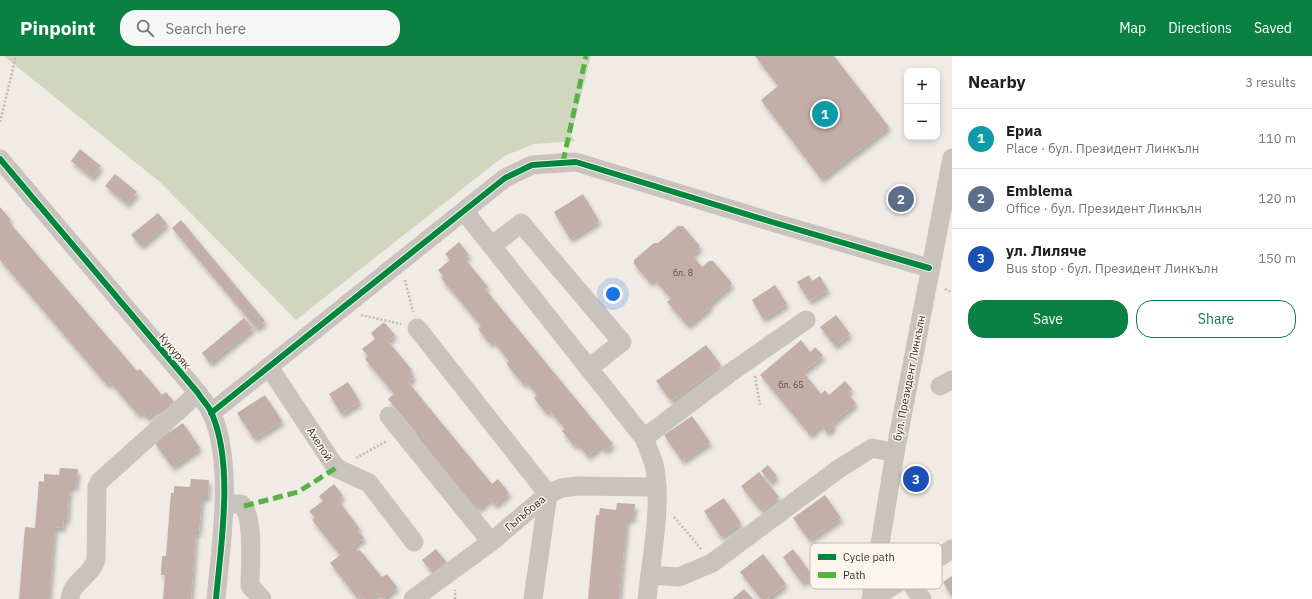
<!DOCTYPE html>
<meta charset="utf-8">
<style>
body{margin:0;font-family:"IBM Plex Sans",sans-serif;background:#f6f6f6;color:#202124}
.controls{position:absolute;right:12px;top:12px;display:grid;overflow:hidden;border-radius:8px;box-shadow:0 2px 6px #0003}
.controls button{width:36px;height:36px;display:grid;place-items:center;padding:0;border:0;border-bottom:1px solid #e0e0e0;background:#fff;color:#202124;font:20px sans-serif}
.you{position:absolute;left:613px;top:238px;width:14px;height:14px;margin:-10px;border:3px solid #fff;border-radius:50%;background:#1a73e8;box-shadow:0 0 0 6px #1a73e833}
.badge{display:grid;place-items:center;width:26px;height:26px;border-radius:50%;background:#0b8043;color:#fff;font-size:13px;font-weight:700}
.pin{position:absolute;translate:-50% -50%;border:2px solid #fff;box-shadow:0 1px 4px #0006}
.list{margin:0;padding:0;list-style:none}
h2{display:flex;justify-content:space-between;align-items:center;height:52px;margin:0;padding:0 16px;font-size:17px}
h2 small{font-size:13px;font-weight:400;color:#757577}
.list li{display:grid;grid-template-columns:26px 1fr auto;gap:12px;align-items:center;box-sizing:border-box;height:60px;padding:0 16px;border-top:1px solid #e0e0e0}
.list b{display:block;font-size:15px;white-space:nowrap}
.list p{margin:0;font-size:13px;white-space:nowrap;color:#757577}
.list em{font-size:13px;font-style:normal;color:#757577}
.actions{display:flex;gap:8px;padding:12px 16px}
.actions a{flex:1;padding:9px 0;border:1px solid #0b8043;border-radius:16px;text-align:center;font-size:14px;color:#0b8043}
.actions .main{background:#0b8043;color:#fff}
.icon{flex:none;width:22px;height:22px;fill:none;stroke:currentColor;stroke-width:2;stroke-linecap:round;stroke-linejoin:round}
.map{position:relative;flex:none;width:952px;height:543px;overflow:hidden}
header{display:flex;align-items:center;gap:24px;box-sizing:border-box;height:56px;padding:0 20px;background:#0b8043;color:#fff}
header strong{font-size:19px}
nav{display:flex;gap:22px;margin-inline-start:auto;font-size:14px}
.search{width:280px;height:36px;background:#f6f6f6;display:flex;align-items:center;gap:10px;box-sizing:border-box;padding:0 14px;border-radius:16px;color:#757577;font-size:15px}
main{display:flex}
aside{flex:1;background:#fff}
.map>svg:first-child{display:block}
.green{fill:#d1d6bf}
.building{fill:#c3afa7;filter:url(#shadow)}
.lines{fill:none;stroke-linecap:round;stroke-linejoin:round}
.path{stroke:#c2bbb6;stroke-width:2.5;stroke-dasharray:2 2;stroke-linecap:butt}
.minor{stroke:#c9c3be;stroke-width:19}
.quiet{stroke:#57b246;stroke-width:5;stroke-dasharray:10 5;stroke-linecap:butt}
.cycleway-casing{stroke:#fbf5ee;stroke-width:8}
.cycleway{stroke:#00873e;stroke-width:6}
.labels{text-anchor:middle;stroke-width:3;stroke-linejoin:round;paint-order:stroke}
.number-label{font-size:9px;fill:#5d504a}
.street-label{font-size:11px;fill:#3b302b;stroke:#fbf5ee}
.key{fill:#fbf5ee;stroke:#c1bab4;stroke-width:1}
.key-label{font-size:11px;fill:#3b302b}
</style>
<header>
<strong>Pinpoint</strong>
<div class="search"><svg class="icon" aria-label="search" viewBox="0 0 24 24"><circle cx="10" cy="10" r="6"/><path d="M15 15l6 6"/></svg>Search here</div>
<nav><a>Map</a><a>Directions</a><a>Saved</a></nav>
</header>
<main>
<div class="map">
<svg width="952" height="543" viewBox="0 0 952 543">
<defs>
<filter id="shadow"><feDropShadow dx="2.5" dy="4.5" stdDeviation="2" flood-color="#0004"/></filter>
</defs>
<rect width="100%" height="100%" fill="#f0ebe5"/>
<path class="green" d="M4,0h587l-20,79 4,6 -41,3 -30,12 -208,164 -135,-137z"/>
<g class="building">
<path d="M755,0h79l55,71 -68,52 -60,-79 17,-14z"/>
<path d="M80,93l21,17 -9,12 -21,-17z"/>
<path d="M115,118l22,18 -10,12 -22,-18z"/>
<path d="M583,138l16,27 -29,18 -16,-27z"/>
<path d="M0,151l11,13 -2,2 128,149 3,-2 22,26 4,-3 9,11 -13,11 -4,-5 -11,9 -5,-6 -4,3 -28,-33 -3,3 -107,-125z"/>
<path d="M158,157l9,11 -26,22 -10,-11z"/>
<path d="M181,164l84,101 -9,7 -84,-100z"/>
<path d="M678,170h5l16,19v4l-7,6 10,12 7,-6h4l18,21v3l-21,18v4l-20,17h-4l-19,-22 4,-3 -17,-20 -4,4 -16,-19v-4l20,-17h4z"/>
<path d="M459,186l10,13 -4,4 23,28 -3,2 128,155 -8,7 -4,-5 -13,10 -11,-12 -3,2 -12,-15 3,-2 -16,-19 -3,3 -12,-15 3,-3 -11,-13 -3,2 -17,-21 3,-2 -16,-20 -3,3 -12,-15 3,-3 -40,-48 2,-2 -5,-6 12,-10 -5,-6z"/>
<path d="M809,219l3,6 8,-5 8,14 -19,11 -12,-19z"/>
<path d="M775,229l12,19 -24,15 -11,-19z"/>
<path d="M836,259l14,19 -15,12 -15,-19z"/>
<path d="M244,262l9,10 -43,35 -8,-10z"/>
<path d="M384,266l11,13 -7,6 24,29 -2,1 4,6 -6,5 84,102 6,-5 11,14 -14,12 -5,-6 -12,10 -3,-4 -3,2 -58,-70 3,-3 -29,-35 6,-5 -29,-35 3,-3 -6,-7 13,-10 -4,-6z"/>
<path d="M801,284l9,12 5,-5 8,9 -20,16 18,22 4,-4 4,5 16,-14 7,8 -5,4 9,10 -24,20 2,3 -7,7 -6,-8 -11,10 -50,-60z"/>
<path d="M706,289l15,20 -50,36 -15,-20z"/>
<path d="M348,326l12,20 -19,12 -12,-20z"/>
<path d="M265,339l17,26 -28,18 -17,-26z"/>
<path d="M692,360l18,26 -28,19 -18,-26z"/>
<path d="M183,367l17,25 -28,19 -18,-25z"/>
<path d="M768,409l9,11 -7,6 -9,-11z"/>
<path d="M60,412l18,1 -2,18 -6,-1 -3,34 -3,-1 -1,9 -8,-1 -6,72h-30l6,-72 10,1 4,-47 5,1v-8l15,1z"/>
<path d="M759,416l20,25 -18,14 -20,-25z"/>
<path d="M191,423l18,1 -1,17h-6l-3,35h-3l-5,67h-28l2,-24h-4l1,-19h4l5,-63h3v-7l16,1z"/>
<path d="M334,428l9,12 -5,4 22,29 -2,2 6,7 -11,8 5,5 2,-1 22,27 5,-3 10,13 -15,12 -4,-6 -8,6h-6l-3,-4 -4,3 -27,-35 10,-8 -28,-35 3,-2 -6,-7 14,-10 -4,-5z"/>
<path d="M825,439l16,23 -32,22 -16,-22z"/>
<path d="M724,442l17,25 -20,14 -17,-26z"/>
<path d="M617,447l18,1 -2,15h-6l-8,80h-31l8,-84h3l1,-7 16,2z"/>
<path d="M436,493l12,15 -14,11 -12,-15z"/>
<path d="M793,493l20,27 -11,7 -19,-26z"/>
<path d="M763,498l23,30 -19,15h-6l-21,-27z"/>
<path d="M952,520v21l-9,-15z"/>
<path d="M744,533l9,10h-21z"/>
</g>
<g class="lines">
<g class="path">
<path d="M0,66l16,-66"/>
<path d="M405,224l8,32"/>
<path d="M945,233l7,3"/>
<path d="M361,259l40,9"/>
<path d="M755,320l5,29"/>
<path d="M356,402l31,-17"/>
<path d="M674,461l28,33"/>
<path d="M854,494l5,1"/>
<path d="M455,543v-9"/>
</g>
<g class="minor">
<path d="M0,103l198,234c4,7 11,13 14,21 22,52 9,129 4,185"/>
<path d="M464,155l180,227c3,8 7,17 10,26 9,37 -3,96 -7,135"/>
<path d="M492,190l29,-23 101,119 -33,26"/>
<path d="M417,272l131,166 -15,105"/>
<path d="M269,311l67,101 33,15 45,59"/>
<path d="M940,330l12,-6"/>
<path d="M211,357l294,-235 27,-13 44,-3 196,60 157,46"/>
<path d="M389,360l102,126"/>
<path d="M644,382l86,-65 76,-53"/>
<path d="M224,448h17c14,12 9,63 9,82l12,13"/>
<path d="M650,519l29,2 33,-14 128,-95 32,-20 23,5"/>
<path d="M907,522l15,21"/>
<path d="M70,543c1,-17 21,-23 26,-39l1,-73 3,-6 98,-88"/>
<path d="M413,543l78,-57 57,-48 14,-6 15,-2 80,1"/>
<path d="M871,543l24,-146 57,-295"/>
<path d="M872,543l80,-50"/>
</g>
<g class="quiet">
<path d="M563,106l23,-106"/>
<path d="M244,450l54,-14 38,-24"/>
</g>
<defs>
<g id="cycleway">
<path d="M0,103l198,234c4,7 11,13 14,21 22,52 9,129 4,185"/>
<path d="M211,357l294,-235 27,-13 44,-3 196,60 157,46"/>
</g>
</defs>
<use href="#cycleway" class="cycleway-casing"/>
<use href="#cycleway" class="cycleway"/>
</g>
<g class="labels">
<g class="number-label">
<text x="683" y="220">бл. 8</text>
<text x="791" y="332">бл. 65</text>
</g>
<g class="street-label">
<text transform="translate(175 295) rotate(50)" y="4">Кукуряк</text>
<text transform="translate(909 322) rotate(-79)" y="4">бул. Президент Линкълн</text>
<text transform="translate(320 388) rotate(57)" y="4">Ахелой</text>
<text transform="translate(525 457) rotate(-40)" y="4">Гълъбова</text>
</g>
</g>
<rect x="810" y="487" width="132" height="46" rx="6" class="key"/>
<rect x="818" y="498" width="18" height="6" fill="#00873e"/>
<rect x="818" y="516" width="18" height="6" fill="#57b246"/>
<g class="key-label">
<text x="843" y="505">Cycle path</text>
<text x="843" y="523">Path</text>
</g>
</svg>
<div class="controls">
<button>+</button>
<button>−</button>
</div>
<div class="you"></div>
<div class="pin badge" style="left:825px;top:58px;background:#0f9aa8">1</div>
<div class="pin badge" style="left:901px;top:143px;background:#5c6f8a">2</div>
<div class="pin badge" style="left:916px;top:423px;background:#1a4fb4">3</div>
</div>
<aside>
<h2>Nearby<small>3 results</small></h2>
<ul class="list">
<li><span class="badge" style="background:#0f9aa8">1</span><div><b>Ериа</b><p>Place · бул. Президент Линкълн</p></div><em>110 m</em></li>
<li><span class="badge" style="background:#5c6f8a">2</span><div><b>Emblema</b><p>Office · бул. Президент Линкълн</p></div><em>120 m</em></li>
<li><span class="badge" style="background:#1a4fb4">3</span><div><b>ул. Лиляче</b><p>Bus stop · бул. Президент Линкълн</p></div><em>150 m</em></li>
</ul>
<div class="actions"><a class="main">Save</a><a>Share</a></div>
</aside>
</main>
